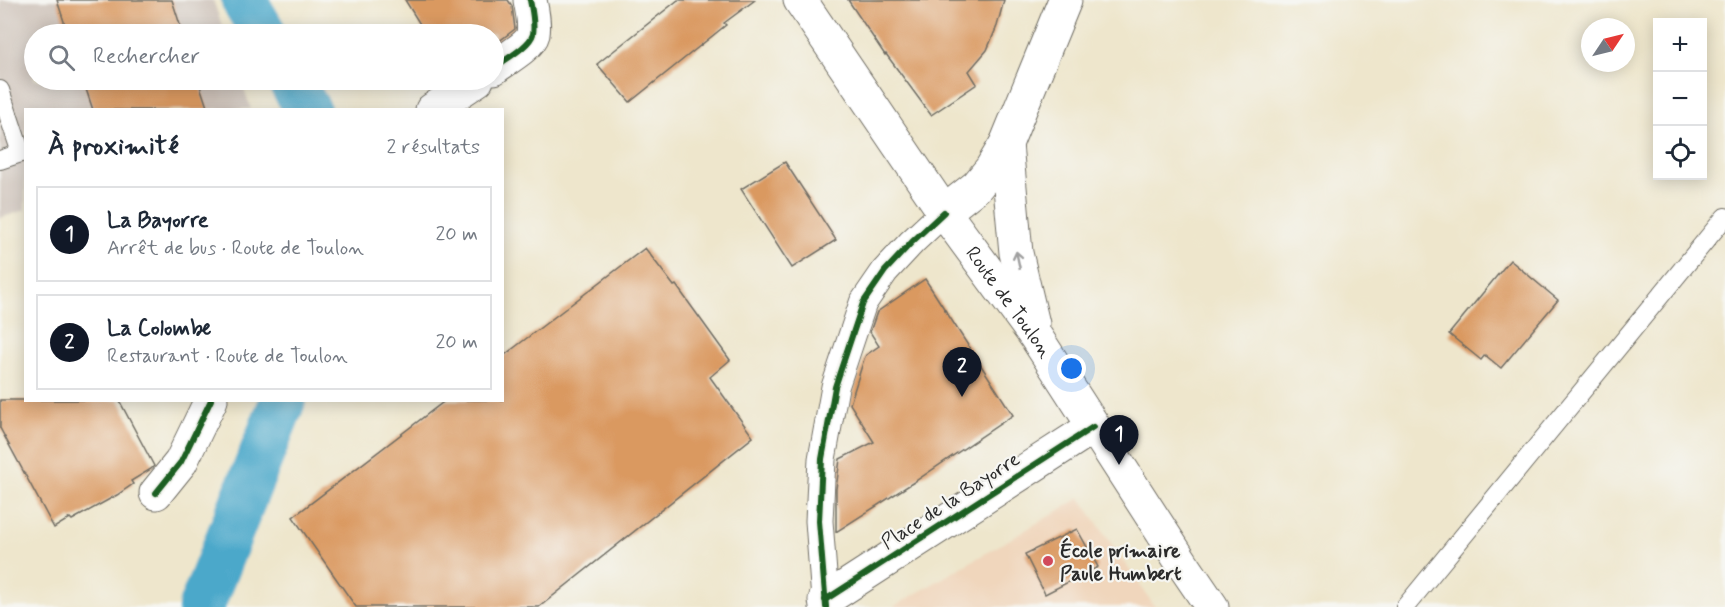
<!DOCTYPE html>
<html lang="fr">
<meta charset="utf-8">
<style>
body{margin:0;font-family:Mynerve,sans-serif;background:#f6f6f7;color:#1f2937}
.controls{position:absolute;right:18px;top:18px;display:grid;overflow:hidden;border-radius:0px;box-shadow:0 3px 15px #0003}
.controls button{width:54px;height:54px;display:grid;place-items:center;padding:0;border:0;border-bottom:2px solid #e0e1e3;background:#fff;color:#1f2937;font:30px sans-serif}
.compass{position:absolute;left:1581px;top:18px;width:54px;height:54px;border-radius:50%;background:#fff;box-shadow:0 3px 15px #0003;rotate:55deg}
.you{position:absolute;left:1072px;top:369px;width:21px;height:21px;margin:-15px;border:4px solid #fff;border-radius:50%;background:#1a73e8;box-shadow:0 0 0 9px #1a73e833}
.badge{display:grid;place-items:center;width:39px;height:39px;border-radius:50%;background:#111827;color:#fff;font-size:20px;font-weight:700}
.pin{position:absolute;translate:-50% -50px;filter:drop-shadow(0 2px 3px #0008)}
.pin::after{content:'';position:absolute;top:32px;width:21px;height:18px;background:inherit;clip-path:polygon(0 0,100% 0,50% 100%)}
.list{margin:0;padding:0;list-style:none}
h2{display:flex;justify-content:space-between;align-items:center;height:78px;margin:0;padding:0 24px;font-size:26px}
h2 small{font-size:20px;font-weight:400;color:#747a83}
.list li{display:grid;grid-template-columns:39px 1fr auto;gap:18px;align-items:center;box-sizing:border-box;height:96px;margin:0 12px 12px;padding:0 12px;border:2px solid #e0e1e3;border-radius:0px}
.list b{display:block;font-size:22px;white-space:nowrap}
.list p{margin:0;font-size:20px;white-space:nowrap;color:#747a83}
.list em{font-size:20px;font-style:normal;color:#747a83}
.icon{flex:none;width:33px;height:33px;fill:none;stroke:currentColor;stroke-width:2;stroke-linecap:round;stroke-linejoin:round}
.map{position:relative;flex:none;width:1725px;height:607px;overflow:hidden}
.search{position:absolute;background:#fff;box-shadow:0 3px 15px #0003;left:24px;top:24px;width:480px;height:66px;display:flex;align-items:center;gap:15px;box-sizing:border-box;padding:0 21px;border-radius:33px;color:#747a83;font-size:22px}
.panel{position:absolute;background:#fff;box-shadow:0 3px 15px #0003;left:24px;top:108px;width:480px;height:294px;border-radius:0px}
.map>svg:first-child{display:block}
.built{fill:#f0d6bc}
.industrial{fill:#cec2b9}
.lines{fill:none;stroke-linecap:round;stroke-linejoin:round}
.canal{stroke:#4ba8ca;stroke-width:46}
.building{fill:#da9961}
.service-casing{stroke:#6f6c63;stroke-width:20}
.pedestrian-casing{stroke:#6f6c63;stroke-width:29}
.minor-casing{stroke:#6f6c63;stroke-width:35}
.secondary-casing{stroke:#6f6c63;stroke-width:35}
.primary-casing{stroke:#6f6c63;stroke-width:35}
.service{stroke:#fff;stroke-width:18}
.pedestrian{stroke:#fff;stroke-width:27}
.minor{stroke:#fff;stroke-width:33}
.secondary{stroke:#fff;stroke-width:33}
.primary{stroke:#fff;stroke-width:33}
.cycleway-casing{stroke:#f6f6f2;stroke-width:10}
.cycleway{stroke:#1b5e20;stroke-width:6}
.oneway{stroke:#a0a0a0}
.poi-dot{fill:#d1495b;stroke:#f6f6f2;stroke-width:2}
.labels{text-anchor:middle;stroke-width:4.5;stroke-linejoin:round;paint-order:stroke}
.street-label{font-size:20px;fill:#2b2b2b;stroke:#f6f6f2}
.poi-label{font-size:20px;font-weight:bold;fill:#2b2b2b;stroke:#f6f6f2;text-anchor:start}
</style>
<div class="map">
<svg width="1725" height="607" viewBox="0 0 1725 607">
<rect width="100%" height="100%" fill="#f6f6f2"/>
<filter id="ink" filterUnits="userSpaceOnUse"><feTurbulence type="fractalNoise" baseFrequency=".0167" numOctaves="2"/><feDisplacementMap in="SourceGraphic" scale="12" xChannelSelector="R" yChannelSelector="G"/><feConvolveMatrix kernelMatrix="1 2 1 2 8 2 1 2 1" color-interpolation-filters="sRGB"/></filter>
<filter id="wash" filterUnits="userSpaceOnUse"><feTurbulence type="fractalNoise" baseFrequency=".008" numOctaves="4" result="noise"/><feDisplacementMap in="SourceGraphic" scale="24" xChannelSelector="R" yChannelSelector="G"/><feGaussianBlur stdDeviation="1.35" result="paint"/><feColorMatrix in="noise" values="0 0 0 0 0 0 0 0 0 0 0 0 0 0 0 0 0 1.4 0 .05"/><feComposite in="paint" operator="in"/></filter>
<g filter="url(#wash)">
<rect width="100%" height="100%" fill="#eee6cc"/>
<path class="built" d="M1080,498l75,109h-262l112,-65z"/>
<path class="industrial" d="M0,0h213l12,34h-191v46h207l10,29 -225,1 -1,100 -25,8z"/>
<g class="lines">
<g class="canal">
<path d="M244,0l20,34"/>
<path d="M290,80l18,30"/>
<path d="M201,607l82,-207"/>
</g>
</g>
<g id="blocks">
<g class="building">
<path d="M57,0h115l11,34h-115z"/>
<path d="M405,0h103l4,6 3,23 -21,16v-11h-68z"/>
<path d="M678,0h77l-31,23 2,2 -96,77 -33,-38z"/>
<path d="M848,0h156l-7,26 -10,24 -18,21 8,13 -46,31 -45,-61 -1,1z"/>
<path d="M83,80h115l10,30h-115z"/>
<path d="M785,162l51,78 -44,28 -51,-79z"/>
<path d="M645,248l29,38 2,-1 54,75 -20,17 43,60 -214,170h-183l-63,-90 153,-117h56v-43z"/>
<path d="M1510,260l48,40 -57,68 -16,-13 -4,5 -32,-26z"/>
<path d="M925,279l88,136 -99,67 -78,50v-43l4,-30 34,-17 -24,-38 14,-45 2,-4 13,-9 -9,-14 7,-20z"/>
<path d="M0,400h119l35,66 -3,3 -20,12 2,3 -16,11 -45,25 -2,-2 -16,10 -54,-100z"/>
<path d="M1077,529l21,38 -53,27 -20,-40z"/>
</g>
</g>
</g>
<g filter="url(#ink)">
<use href="#blocks" fill-opacity="0" stroke="#6f6c63" stroke-width="1.5"/>
<g class="lines">
<defs>
<g id="service">
<path d="M0,90l21,63 -21,7"/>
<path d="M1405,607l320,-390"/>
</g>
<path id="pedestrian" d="M825,600l-6,-79 3,-62 13,-72 28,-84 22,-32 27,-29 32,-30"/>
<g id="minor">
<path d="M494,68c10,-8 36,-22 39,-34 2,-11 -1,-23 -3,-34"/>
<path d="M432,110l45,-30"/>
<path d="M156,493l25,-31 30,-62"/>
<path d="M826,607l-1,-7 268,-173"/>
</g>
<path id="secondary" d="M800,0l144,212"/>
<g id="primary">
<path id="s1" d="M1065,0l-59,144 -15,25 -14,17 -33,26 92,125 146,226 30,44"/>
<path d="M1006,144l10,109 17,71"/>
</g>
</defs>
<use href="#service" class="service-casing"/>
<use href="#pedestrian" class="pedestrian-casing"/>
<use href="#minor" class="minor-casing"/>
<use href="#secondary" class="secondary-casing"/>
<use href="#primary" class="primary-casing"/>
<use href="#service" class="service"/>
<use href="#pedestrian" class="pedestrian"/>
<use href="#minor" class="minor"/>
<use href="#secondary" class="secondary"/>
<use href="#primary" class="primary"/>
<defs>
<g id="cycleway">
<path d="M494,68c10,-8 36,-22 39,-34 2,-11 -1,-23 -3,-34"/>
<path d="M156,493l25,-31 30,-62"/>
<path d="M825,600l268,-173"/>
<path d="M826,607l-7,-86 3,-62 13,-72 28,-84 22,-32 27,-29 32,-30"/>
</g>
</defs>
<use href="#cycleway" class="cycleway-casing"/>
<use href="#cycleway" class="cycleway"/>
</g>
<defs><path id="oneway-shaft" d="M-6 0H5M1.5-3L5.5 0L1.5 3" fill="none" stroke-width="1.6" stroke-linecap="round" stroke-linejoin="round" transform="scale(1.5)"/></defs>
<use class="oneway" href="#oneway-shaft" transform="translate(1018 260) rotate(-102)"/>
</g>
<circle class="poi-dot" cx="1048" cy="561" r="6"/>
<g class="labels">
<g class="street-label">
<text dy="7" stroke="none"><textPath href="#s1" startOffset="360">Route de Toulon</textPath></text>
<text transform="translate(950 500) rotate(-33)" y="7">Place de la Bayorre</text>
</g>
<g class="poi-label">
<text x="1060" y="557">École primaire<tspan x="1060" dy="23">Paule Humbert</tspan></text>
</g>
</g>
</svg>
<div class="controls">
<button>+</button>
<button>−</button>
<button><svg class="icon" aria-label="locate" viewBox="0 0 24 24"><circle cx="12" cy="12" r="6"/><path d="M12 2v4M12 18v4M2 12h4M18 12h4"/></svg></button>
</div>
<svg class="compass" viewBox="-18 -18 36 36"><path d="M0-13l5 13h-10z" fill="#e53935"/><path d="M0 13l5-13h-10z" fill="#747a83"/></svg>
<div class="you"></div>
<div class="pin badge" style="left:1119px;top:465px">1</div>
<div class="pin badge" style="left:962px;top:397px">2</div>
<div class="search"><svg class="icon" aria-label="search" viewBox="0 0 24 24"><circle cx="10" cy="10" r="6"/><path d="M15 15l6 6"/></svg>Rechercher</div>
<section class="panel">
<h2>À proximité<small>2 résultats</small></h2>
<ul class="list">
<li><span class="badge">1</span><div><b>La Bayorre</b><p>Arrêt de bus · Route de Toulon</p></div><em>20 m</em></li>
<li><span class="badge">2</span><div><b>La Colombe</b><p>Restaurant · Route de Toulon</p></div><em>20 m</em></li>
</ul>
</section>
</div>
